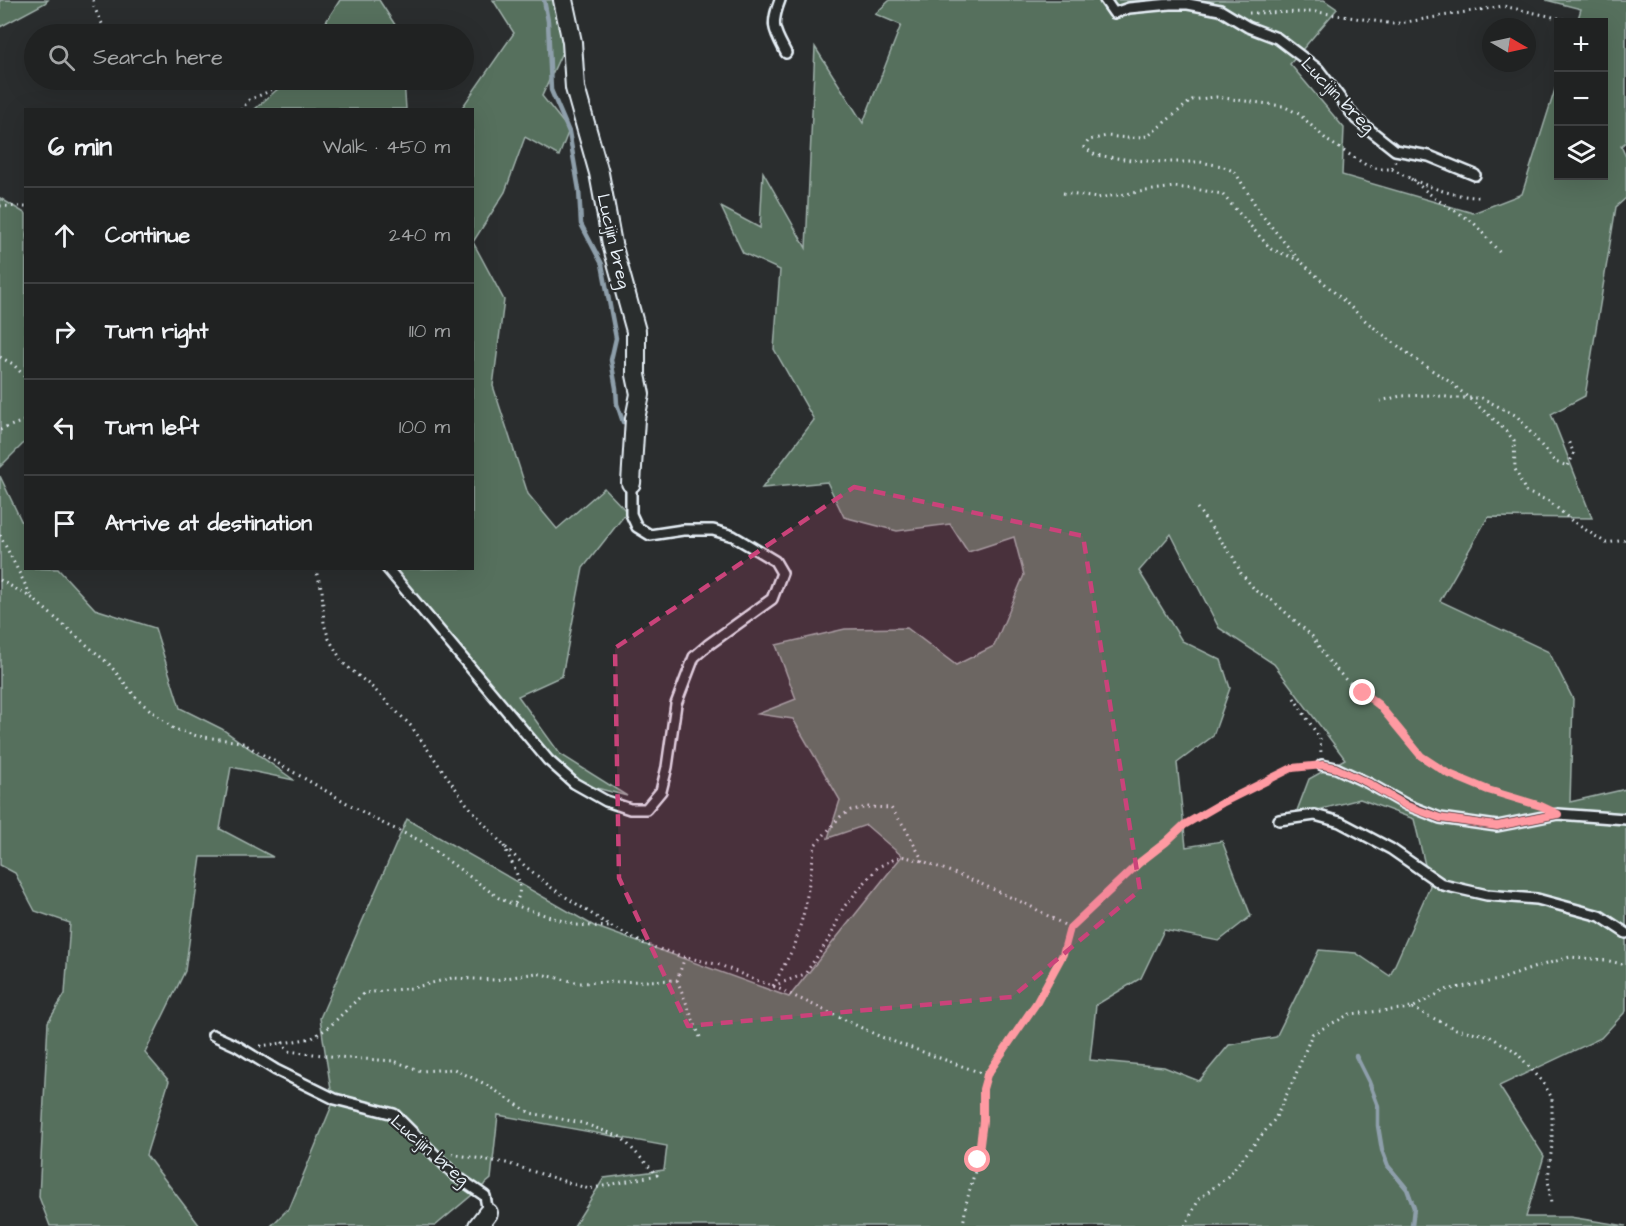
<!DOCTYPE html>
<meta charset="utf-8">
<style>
body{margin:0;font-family:"Architects Daughter",sans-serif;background:#2d2f2f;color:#f1f3f6}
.controls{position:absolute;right:18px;top:18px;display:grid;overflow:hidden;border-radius:0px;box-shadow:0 6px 24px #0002}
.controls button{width:54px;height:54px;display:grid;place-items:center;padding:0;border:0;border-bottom:2px solid #3d3f40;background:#202222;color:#f1f3f6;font:30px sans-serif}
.compass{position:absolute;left:1482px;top:18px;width:54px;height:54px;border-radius:50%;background:#202222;box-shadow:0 6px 24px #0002;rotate:99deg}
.stop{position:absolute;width:18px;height:18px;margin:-14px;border:4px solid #ff9aa2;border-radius:50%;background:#fff}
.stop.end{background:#ff9aa2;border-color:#fff;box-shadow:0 2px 6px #0008}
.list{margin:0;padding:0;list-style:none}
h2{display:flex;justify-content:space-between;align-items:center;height:78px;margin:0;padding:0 24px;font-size:26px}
h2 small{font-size:20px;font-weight:400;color:#a2a4a5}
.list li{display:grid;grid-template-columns:39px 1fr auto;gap:18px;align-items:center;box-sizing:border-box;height:96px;padding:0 24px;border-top:2px solid #3d3f40}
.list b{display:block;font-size:22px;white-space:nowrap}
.list em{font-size:20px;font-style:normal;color:#a2a4a5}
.icon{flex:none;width:33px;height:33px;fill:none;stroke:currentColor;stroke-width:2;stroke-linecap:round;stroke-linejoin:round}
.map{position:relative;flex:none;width:1626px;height:1226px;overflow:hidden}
.search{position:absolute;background:#202222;box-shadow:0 6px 24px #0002;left:24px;top:24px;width:450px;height:66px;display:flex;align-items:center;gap:15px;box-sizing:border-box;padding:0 21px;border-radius:33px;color:#a2a4a5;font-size:22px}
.panel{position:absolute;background:#202222;box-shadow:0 6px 24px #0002;left:24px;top:108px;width:450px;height:462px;border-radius:0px}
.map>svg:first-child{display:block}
.green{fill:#566f5d;stroke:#9fb0aa;stroke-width:1.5;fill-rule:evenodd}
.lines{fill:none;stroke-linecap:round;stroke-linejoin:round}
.stream{stroke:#8e9fab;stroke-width:4.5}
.service-casing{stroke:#e8f1f8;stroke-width:14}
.minor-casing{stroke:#e8f1f8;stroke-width:22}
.path{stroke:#e8f1f8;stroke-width:3;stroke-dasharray:1.5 4.5;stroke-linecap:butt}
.service{stroke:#2a2d2e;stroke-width:9}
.minor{stroke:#2a2d2e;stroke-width:18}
.route{stroke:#ff9aa2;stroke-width:8}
.marked{fill:#ca437a;fill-opacity:0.2;stroke:#ca437a;stroke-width:4.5;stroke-dasharray:12 8;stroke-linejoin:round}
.labels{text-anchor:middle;stroke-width:4.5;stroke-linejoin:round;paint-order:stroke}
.street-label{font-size:18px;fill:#e8f1f8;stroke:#2a2d2e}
</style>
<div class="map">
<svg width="1626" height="1226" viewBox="0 0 1626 1226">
<rect width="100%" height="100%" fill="#2a2d2e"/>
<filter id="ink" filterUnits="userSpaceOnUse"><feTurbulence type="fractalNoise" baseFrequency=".0167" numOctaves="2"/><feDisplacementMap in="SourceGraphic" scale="12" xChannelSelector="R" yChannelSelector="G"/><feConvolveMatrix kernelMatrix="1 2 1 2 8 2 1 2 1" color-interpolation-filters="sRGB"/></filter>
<g filter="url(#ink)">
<g class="green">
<path d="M0,0h48l-3,3 -45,24z"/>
<path d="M340,0h39l22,34h-83z"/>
<path d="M493,0h72l3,39 -26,57 27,34 -10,26 -34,-19 -20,55 -32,50 31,58 -11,86 35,108 29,35 47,-41 23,24 -44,56 -21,108 -44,20 42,58 67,42 -53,-14 -188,-213 86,-1v-458l-11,-1 53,-76z"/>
<path d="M890,0h434l13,9 -47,55 54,64 -2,47 131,38 49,-19 36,-114v96h46v-154h-27l4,-13 -35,-9h80v142l-5,4 5,11v41l-10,9 -31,189 -34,18 41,104 -104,-1 -48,84 109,51 24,47 -3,103 56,-13v222l-25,27 -102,48 45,70 -18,61h44l56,9h-1052l30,-48 60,-8 3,-24 -169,-31 -7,64 -56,47h-164l19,-19 43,-104 -13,-85 87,-199 187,107 195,71 113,-141 -36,-31 -38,13 12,-38 -47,-81 -35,-5 38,-15 -20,-54 69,-16 62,-1 49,37 38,-19 30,-71 -10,-38 -46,15 -18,-28 -53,7 -53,-14 -17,-35 -65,6 52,-68 -40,-71 6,-79 -37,-17 -22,-46 39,21 3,-56 43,76 9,-201 48,76 38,-98 -26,-11zM1171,534l48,94 55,36 71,95 -36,20 -14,37 65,-17 54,20 16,67 -40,90 -34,-23 -37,-3 -43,87 -47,8 -30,36 -35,-14 -74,-7 6,-55 45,-27 23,-48 55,11 32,-25 -29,-75 -36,6 -9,-84 36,-27 17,-48 -9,-28 -39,-19 -43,-70z"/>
<path d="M288,80h116l2,29h-151z"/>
<path d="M0,198l26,16 -1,228 -25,25z"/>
<path d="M0,476l25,53 1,39 32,1 37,40 60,19 25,80 42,21 72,51 -63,-13 -11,62 53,28h-72l-16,114 -40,82 24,28 -23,74 54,71h-150l-11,-29 9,-175 17,-28 5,-71 -35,-12 -20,-38 -15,-8z"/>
</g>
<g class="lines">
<g class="stream">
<path d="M544,0l4,21 3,69 18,42 10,58 2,34 21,40 14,74 -5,22 5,28 1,16 6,18"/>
<path d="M1356,1056l13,26 9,24v20l4,24 6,16 19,23 7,19 -2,18"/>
</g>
<defs>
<g id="service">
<path d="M780,0c-10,26 -6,30 6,53"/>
<path d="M1105,0l9,13 15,-5 41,-4h18l32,6 28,17 29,11 41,31 38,50 39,31 34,6 46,19"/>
<path d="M387,568l161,192 26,23 32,18 24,8h16l15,-18 6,-24 9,-63 18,-47 14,-12 64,-46 10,-26 -7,-12 -42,-25 -20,-6h-30l-33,5 -13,-8 -6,-13v-31"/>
<path d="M1322,765l14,3 32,15 39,22 33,13 57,8 61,-12 68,5"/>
<path d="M1279,820l36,-5 25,7 51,27 52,36 44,10 50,4 63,17 26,17"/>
<path d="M213,1035l24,11 39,24 59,29 59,15 62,62 29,20 3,17"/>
</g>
<g id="minor">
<path d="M563,0l9,42 3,46 24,85 13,71 24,87v44l4,19 -5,25 -4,64"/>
<path d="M478,1226l10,-13"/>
</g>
</defs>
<use href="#service" class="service-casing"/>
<use href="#minor" class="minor-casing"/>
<g class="path">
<path d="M93,0l1,7 13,27"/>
<path d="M1249,13l68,-1 77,12 109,-18 64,14"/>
<path d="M241,110l8,-10 32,-14 2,-6"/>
<path d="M1395,161l-3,8h-13l-13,-4 -38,-24 -29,-27 -16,-8 -67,-9 -24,3 -44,36 -20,2 -21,-2 -18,4 -5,7 11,8 36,5 33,2h36l22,4 13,6 26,42 37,45 70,64 47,36 35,23 48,41 16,17 1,29 11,23 23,9 23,20 34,22 20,-3"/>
<path d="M1392,169c25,14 61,29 90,28"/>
<path d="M1411,179l25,20 37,23 28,32"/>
<path d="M1063,193l34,5 77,-11 21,2 27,5 49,55 25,10"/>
<path d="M0,206l26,1"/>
<path d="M0,357l13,7 13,14"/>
<path d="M1380,401l21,-5 31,-1 22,3h28l35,18 38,46 13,4 6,-13 -7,-14"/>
<path d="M0,430l26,-10"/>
<path d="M1197,508l36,49 8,16 15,18 17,10 39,35 14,22 20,22 33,25 42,51 26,17 41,17 51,15"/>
<path d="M0,535l32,63"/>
<path d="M315,568l7,22 2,34 5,15 14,24 30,25 38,38 55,77 37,42 22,21 27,22 60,39 35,18 38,12 35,8 33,14 20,7 108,51 106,38 50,-73 26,-48 7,-26"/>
<path d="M0,580l32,18 77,66 30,37 35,28 23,7 44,6 139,80 41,19 78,57 15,7 61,20 35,2"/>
<path d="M1294,698l26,41 1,14"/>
<path d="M504,846c8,19 24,40 10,59"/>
<path d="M677,980l23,57"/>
<path d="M773,986l32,-12 26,-38 12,-28 35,-41 23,-11 22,5 56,22 51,23 40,22 69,-65 27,-21 18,-17 38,-22 70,-35 19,-2"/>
<path d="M773,986l22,-41 10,-37 10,-63 25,-28 11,-7 18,-3 22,1 13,18 19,35"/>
<path d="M1412,1008l44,21 31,6 28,16 28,31 9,16v47l-4,34 3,25"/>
<path d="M260,1046l23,-3"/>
<path d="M452,1154l54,9 83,26 68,-14 -36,-38 -39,-14 -52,-10 -45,-29 -31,-15 -33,2 -27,-10 -46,-3 -61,-7 -4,-8 29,-5 17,-11 35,-34 48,-5 40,-10 43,2 41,-7 44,10 97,-3 8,-23"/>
<path d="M963,1226l3,-22 12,-44 5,-39v-32l4,-14"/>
<path d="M1185,1226l14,-27 28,-22 48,-58 19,-40 18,-45 38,-20 62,-6 33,-18 54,-10 37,-13 34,-10 35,3 21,5"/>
</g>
<use href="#service" class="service"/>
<use href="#minor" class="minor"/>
</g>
</g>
<g class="lines" filter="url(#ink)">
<path class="route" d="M978,1160l5,-39v-32l4,-14 50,-73 26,-48 7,-26 69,-65 27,-21 18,-17 38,-22 70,-35 31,-3 13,3 32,15 39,23 33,12 57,8 61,-12 -17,-8 -53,-16 -41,-17 -26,-17 -42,-51 -16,-12"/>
</g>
<path class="marked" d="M854,487l229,49 57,354 -128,107 -324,29 -69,-148 -4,-230z"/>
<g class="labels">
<g class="street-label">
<text transform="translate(1338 95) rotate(46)" y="6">Lucijin breg</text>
<text transform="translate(614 241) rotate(77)" y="6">Lucijin breg</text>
<text transform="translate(430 1150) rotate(41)" y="6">Lucijin breg</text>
</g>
</g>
</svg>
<div class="controls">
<button>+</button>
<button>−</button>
<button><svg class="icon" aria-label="layers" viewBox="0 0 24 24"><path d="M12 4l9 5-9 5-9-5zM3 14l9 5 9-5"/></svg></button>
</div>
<svg class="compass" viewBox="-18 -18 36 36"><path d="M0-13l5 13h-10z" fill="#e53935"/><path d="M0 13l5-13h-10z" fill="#a2a4a5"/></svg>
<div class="stop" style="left:978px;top:1160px"></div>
<div class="stop end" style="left:1363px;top:693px"></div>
<div class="search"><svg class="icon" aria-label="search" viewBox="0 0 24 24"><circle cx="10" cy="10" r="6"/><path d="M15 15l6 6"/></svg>Search here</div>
<section class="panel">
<h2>6 min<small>Walk · 450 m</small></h2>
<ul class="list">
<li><svg class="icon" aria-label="ahead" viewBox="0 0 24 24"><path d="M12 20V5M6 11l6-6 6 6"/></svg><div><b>Continue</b></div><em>240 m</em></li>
<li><svg class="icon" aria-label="right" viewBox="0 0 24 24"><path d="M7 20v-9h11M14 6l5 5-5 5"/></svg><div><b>Turn right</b></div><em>110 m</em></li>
<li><svg class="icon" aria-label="left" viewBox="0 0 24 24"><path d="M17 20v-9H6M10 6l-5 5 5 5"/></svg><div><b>Turn left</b></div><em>100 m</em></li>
<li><svg class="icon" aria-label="arrive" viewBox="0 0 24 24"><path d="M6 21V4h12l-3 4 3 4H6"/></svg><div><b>Arrive at destination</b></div></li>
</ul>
</section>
</div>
